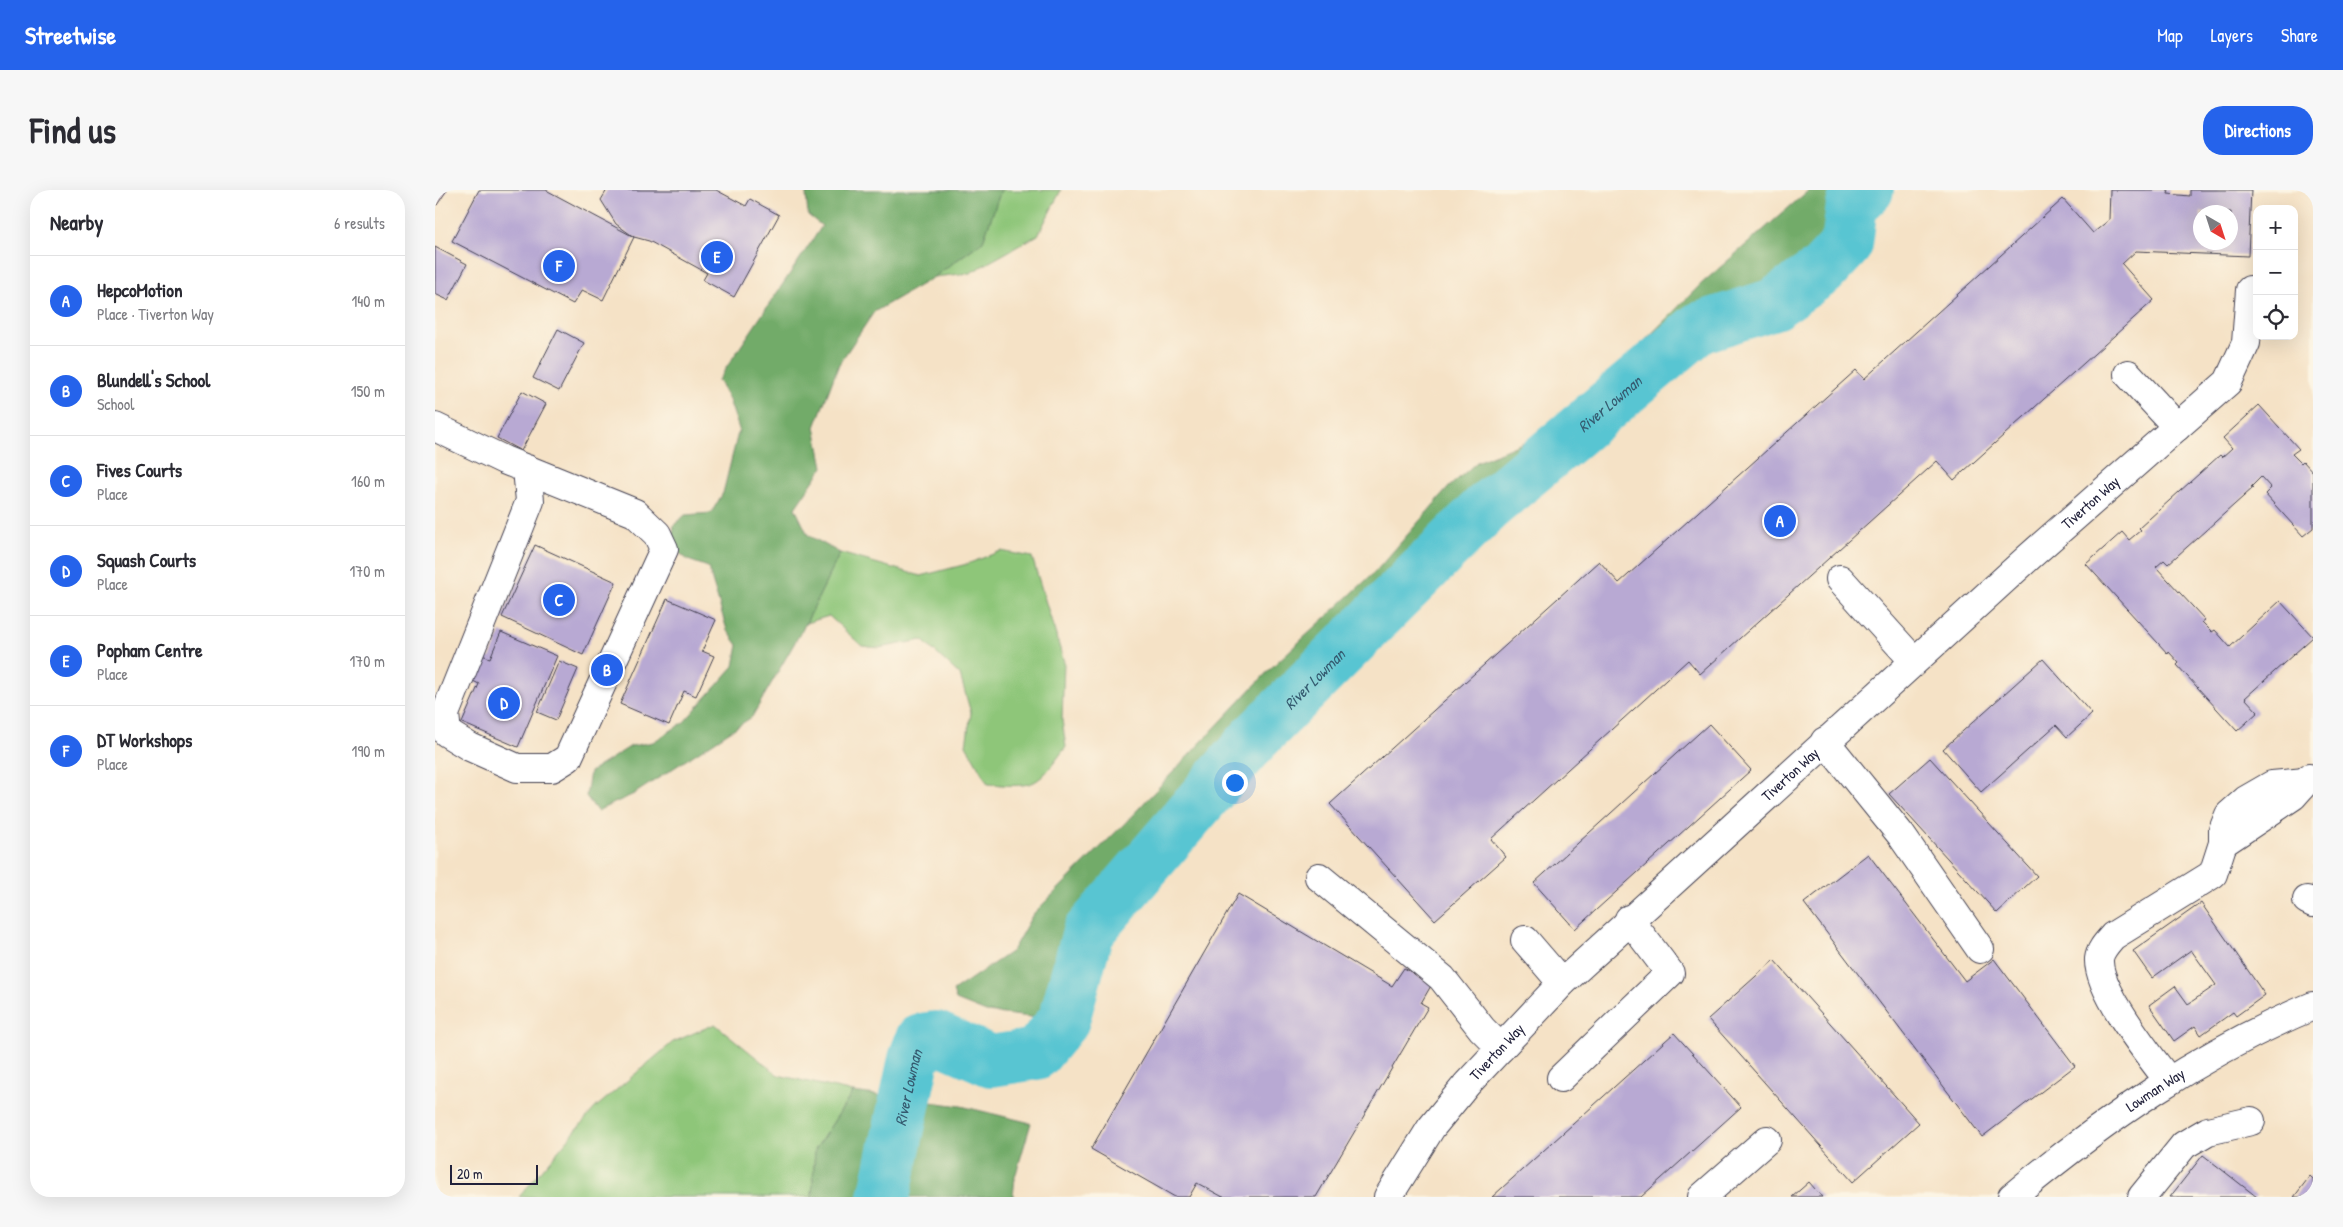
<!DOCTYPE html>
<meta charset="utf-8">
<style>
body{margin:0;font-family:"Patrick Hand",sans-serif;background:#f7f7f7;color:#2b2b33}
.controls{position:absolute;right:15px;top:15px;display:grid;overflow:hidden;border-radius:10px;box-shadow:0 5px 20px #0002}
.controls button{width:45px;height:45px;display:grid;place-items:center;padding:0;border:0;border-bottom:1px solid #e1e1e2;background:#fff;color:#2b2b33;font:25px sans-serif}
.compass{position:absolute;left:1758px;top:15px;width:45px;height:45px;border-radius:50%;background:#fff;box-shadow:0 5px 20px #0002;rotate:141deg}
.scale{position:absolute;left:15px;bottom:12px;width:88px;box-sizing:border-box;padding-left:5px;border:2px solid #22223b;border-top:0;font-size:14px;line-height:18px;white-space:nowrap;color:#22223b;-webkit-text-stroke:4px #fcf5e5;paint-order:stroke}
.you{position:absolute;left:799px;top:592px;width:18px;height:18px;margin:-12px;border:4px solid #fff;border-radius:50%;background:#1a73e8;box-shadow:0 0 0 8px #1a73e833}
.badge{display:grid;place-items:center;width:32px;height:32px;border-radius:50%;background:#2563eb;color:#fff;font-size:16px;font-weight:700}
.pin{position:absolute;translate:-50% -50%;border:2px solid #fff;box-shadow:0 1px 5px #0006}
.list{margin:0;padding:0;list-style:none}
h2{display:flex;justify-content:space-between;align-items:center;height:65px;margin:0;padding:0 20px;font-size:21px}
h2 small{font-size:16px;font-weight:400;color:#7c7c81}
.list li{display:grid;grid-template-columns:32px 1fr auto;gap:15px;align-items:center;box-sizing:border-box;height:90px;padding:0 20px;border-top:1px solid #e1e1e2}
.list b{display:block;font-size:19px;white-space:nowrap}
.list p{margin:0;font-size:16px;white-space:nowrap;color:#7c7c81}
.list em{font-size:16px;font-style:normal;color:#7c7c81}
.icon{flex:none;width:28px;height:28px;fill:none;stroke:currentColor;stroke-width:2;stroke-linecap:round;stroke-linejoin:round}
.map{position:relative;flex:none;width:1878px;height:1007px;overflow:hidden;border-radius:20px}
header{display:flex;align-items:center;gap:30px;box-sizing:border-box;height:70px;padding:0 25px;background:#2563eb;color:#fff}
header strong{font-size:24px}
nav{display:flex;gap:28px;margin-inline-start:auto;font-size:18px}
.intro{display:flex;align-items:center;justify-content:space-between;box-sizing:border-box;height:120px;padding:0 30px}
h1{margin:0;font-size:35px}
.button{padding:12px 22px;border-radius:20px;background:#2563eb;color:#fff;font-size:18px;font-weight:700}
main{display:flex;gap:30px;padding:0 30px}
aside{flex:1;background:#fff;border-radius:20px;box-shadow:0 5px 20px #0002}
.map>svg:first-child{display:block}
.green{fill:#8ec679;stroke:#58745a}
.forest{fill:#72ab69;stroke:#4a6652}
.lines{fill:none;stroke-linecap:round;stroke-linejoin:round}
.river{stroke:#59c5d2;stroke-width:52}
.building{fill:#b8a9d3;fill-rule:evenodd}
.minor-casing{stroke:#423f50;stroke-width:30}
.minor{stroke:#fff;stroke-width:28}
.labels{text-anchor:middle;stroke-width:5;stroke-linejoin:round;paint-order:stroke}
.street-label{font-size:15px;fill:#22223b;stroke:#fcf5e5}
.water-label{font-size:16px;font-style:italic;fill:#355b70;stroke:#fcf5e5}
</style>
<header>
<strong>Streetwise</strong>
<nav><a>Map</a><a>Layers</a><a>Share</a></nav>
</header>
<div class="intro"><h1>Find us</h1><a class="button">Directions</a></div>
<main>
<aside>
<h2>Nearby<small>6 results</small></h2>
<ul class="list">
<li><span class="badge">A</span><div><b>HepcoMotion</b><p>Place · Tiverton Way</p></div><em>140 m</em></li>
<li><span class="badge">B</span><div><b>Blundell's School</b><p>School</p></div><em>150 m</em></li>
<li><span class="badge">C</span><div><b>Fives Courts</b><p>Place</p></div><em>160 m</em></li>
<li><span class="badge">D</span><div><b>Squash Courts</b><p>Place</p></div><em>170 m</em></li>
<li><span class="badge">E</span><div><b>Popham Centre</b><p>Place</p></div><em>170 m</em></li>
<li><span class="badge">F</span><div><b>DT Workshops</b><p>Place</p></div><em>190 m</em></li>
</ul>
</aside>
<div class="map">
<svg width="1878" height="1007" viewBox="0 0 1878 1007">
<rect width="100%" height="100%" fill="#fcf5e5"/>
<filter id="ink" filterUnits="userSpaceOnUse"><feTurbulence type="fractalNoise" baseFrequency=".02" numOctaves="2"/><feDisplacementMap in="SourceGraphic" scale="10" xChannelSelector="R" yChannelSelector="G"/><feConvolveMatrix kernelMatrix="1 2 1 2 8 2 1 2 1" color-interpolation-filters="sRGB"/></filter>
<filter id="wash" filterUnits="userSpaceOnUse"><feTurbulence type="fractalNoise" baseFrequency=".0096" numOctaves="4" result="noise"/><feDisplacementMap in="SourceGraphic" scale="20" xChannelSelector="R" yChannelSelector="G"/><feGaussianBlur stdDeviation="1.12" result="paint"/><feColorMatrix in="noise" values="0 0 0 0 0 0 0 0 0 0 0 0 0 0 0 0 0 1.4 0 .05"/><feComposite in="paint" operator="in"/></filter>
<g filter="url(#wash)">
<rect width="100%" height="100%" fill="#f5e2c6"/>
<g class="green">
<path d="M566,0h60l-23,45 -68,38 -36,4 49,-36z"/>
<path d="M566,361l31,6 32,105 -2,58 4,27c-30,39 -27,41 -78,37l-22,-39 5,-32 -11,-38 -38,-35 -43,8 -17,-2 -33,-30 -23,7 34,-70 81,23 46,-12z"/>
<path d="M280,834l63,51 75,17 -38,58 -3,47h-293l76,-89 78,-66z"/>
</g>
<g class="forest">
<path d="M373,0h193l-18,51 -49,36 -60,35 -35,52 -24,63 8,40 -28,41 13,27 32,18 -34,70 -54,94 -118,77 -37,17 -11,-15 4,-24 41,-26 22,-4 31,-20 50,-56 4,-21 -11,-15 -19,-63 -20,-7 -16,-13 2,-22 11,-10 26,-2 12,-20 16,-64 -10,-29 -11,-20 104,-154 -14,-11 -2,-21z"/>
<path d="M1374,0h46l-19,23 -6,29 -46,44 -31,16 -59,22 -46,35 -114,98 -43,31 -281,285 -115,134 -27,43 -7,39 -22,29 -53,-6 -30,-12 -3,-9 59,-40 21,-37 92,-91 148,-157 103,-95 73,-84 28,-25 62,-26 43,-32 119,-120z"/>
<path d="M418,902l108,14 70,17 -16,54 -2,20h-201l3,-47z"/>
</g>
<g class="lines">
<path class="river" id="s1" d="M449,1007l30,-138 7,-20 15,-2 55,24 45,-7 28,-34 24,-88 168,-195 230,-229 213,-180 75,-24 48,-33 25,-27 5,-39 16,-15"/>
</g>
<g id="blocks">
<g class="building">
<path d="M0,0h12l-10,15 -2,-1z"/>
<path d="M44,0h67l88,47 -31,63 -21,-10 -9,14 -121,-63z"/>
<path d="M172,0h109l30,16 4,-7 29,16 -45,82 -31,-17 4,-7 -58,-32 -15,-4 -18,-13 -15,-24z"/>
<path d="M1675,0h59l-1,4 22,2v-6h61l-3,66 -112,-5 -14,13 32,36 -200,180 -17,-19 -237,213 -12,-14 -197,179 15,18 -71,63 -105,-116 269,-243 20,22 237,-213 8,9 199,-180 30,34 16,-13zM1766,22h30v30h-30z"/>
<path d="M0,57l32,17 -19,36 -13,-6z"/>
<path d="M123,139l26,14 -25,48 -26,-13z"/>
<path d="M87,201l24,13 -25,47 -24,-13z"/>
<path d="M1824,215l40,44 -7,5 9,9 2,-2 10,11v56l-10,8 -38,-42 6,-6 -10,-11 -10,10 2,1 -85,76 -4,-4 -8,7 49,53 -3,2 10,10 3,-2 15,17 50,-46 33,36 -68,61 13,14 -21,19 -60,-66 2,-2 -10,-11 -1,2 -82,-90 36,-32 7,8 12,-10 -2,-2 81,-73 2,2 10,-9 -9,-10z"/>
<path d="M100,355l81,37 -33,73 -81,-38z"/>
<path d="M232,409l49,21 -14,31 12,5 -18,40 -12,-5 -15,34 -49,-21z"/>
<path d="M66,442l56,24 -39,91 -56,-24 17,-39 -8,-4 11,-25 8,3z"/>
<path d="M1608,469l49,55 -25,23 -11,-12 -75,67 -38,-43z"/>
<path d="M124,471l19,8 -22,51 -19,-8z"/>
<path d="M1274,534l42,46 -176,159 -41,-46z"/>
<path d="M1495,568l107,118 -40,37 -108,-119z"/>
<path d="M1433,664l97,127 29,-22 81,107 -93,71 -178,-234z"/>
<path d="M803,704l154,92 12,-18 28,16 -11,19 7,4 -112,190h-93l-26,-14 -8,14h-14l-84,-48z"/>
<path d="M1766,713l64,92 -29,21 -3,-4 -32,23 -6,-9 -21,15 -25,-36 26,-19 13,18 28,-19 -25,-35 -39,28 -19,-27z"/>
<path d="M1339,770l145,163 -66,59 -145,-163z"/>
<path d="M1239,843l67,74 -100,90h-149z"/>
<path d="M1768,965l54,42h-87z"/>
<path d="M1875,986l3,3v18h-19z"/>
<path d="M1374,992l13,15h-30z"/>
</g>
</g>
</g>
<g filter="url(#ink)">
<use href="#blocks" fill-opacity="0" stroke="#423f50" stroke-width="1"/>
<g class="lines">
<defs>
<g id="minor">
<path d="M1693,184l49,53"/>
<path d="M0,237l69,33 131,53 22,21 7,15 -96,209 -16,10h-35l-47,-21 -23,-14 -2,-19 85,-213 -3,-32"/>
<path d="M1405,389l74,82"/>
<path d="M1390,551l76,94 79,114"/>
<path d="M1788,653l70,-47 16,-18"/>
<path d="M884,687l123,101 40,51 19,19"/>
<path d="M1872,710l6,3"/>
<path d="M1090,750l37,43"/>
<path d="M1126,888l109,-105 -41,-54"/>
<path d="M1733,890c-19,-25 -71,-90 -69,-121 1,-9 8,-16 14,-23l100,-62 10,-31v-13l6,-15 17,-15 26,-15 33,-3"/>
<path id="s2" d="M953,1007l43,-69 36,-44 95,-101 467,-426 199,-175 18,-39 4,-53"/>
<path d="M1267,1007l65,-57"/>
<path id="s3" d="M1577,1007c92,-77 190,-145 301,-191"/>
<path d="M1707,1007l42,-52 24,-14 43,-10"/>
</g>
</defs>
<use href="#minor" class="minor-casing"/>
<use href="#minor" class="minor"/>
</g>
</g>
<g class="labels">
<g class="street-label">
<text dy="5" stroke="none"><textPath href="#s2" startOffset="991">Tiverton Way</textPath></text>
<text dy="5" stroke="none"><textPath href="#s2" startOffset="586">Tiverton Way</textPath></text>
<text dy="5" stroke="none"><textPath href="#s2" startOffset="182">Tiverton Way</textPath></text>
<text dy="5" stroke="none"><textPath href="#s3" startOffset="179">Lowman Way</textPath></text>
</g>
<g class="water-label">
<text dy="6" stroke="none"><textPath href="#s1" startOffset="1162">River Lowman</textPath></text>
<text dy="6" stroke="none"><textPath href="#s1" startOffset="758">River Lowman</textPath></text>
<text dy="6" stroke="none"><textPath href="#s1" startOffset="112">River Lowman</textPath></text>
</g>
</g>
</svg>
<div class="controls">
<button>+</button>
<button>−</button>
<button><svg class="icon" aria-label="locate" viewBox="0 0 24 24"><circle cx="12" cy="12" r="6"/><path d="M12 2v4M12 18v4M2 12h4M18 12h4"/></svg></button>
</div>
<svg class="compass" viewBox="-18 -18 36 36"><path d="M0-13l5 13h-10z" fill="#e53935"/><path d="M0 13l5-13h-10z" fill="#7c7c81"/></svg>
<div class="scale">20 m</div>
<div class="you"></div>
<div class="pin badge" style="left:1345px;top:331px">A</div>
<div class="pin badge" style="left:172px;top:480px">B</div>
<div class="pin badge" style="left:124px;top:410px">C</div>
<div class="pin badge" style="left:69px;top:513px">D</div>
<div class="pin badge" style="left:282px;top:67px">E</div>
<div class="pin badge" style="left:124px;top:76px">F</div>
</div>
</main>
